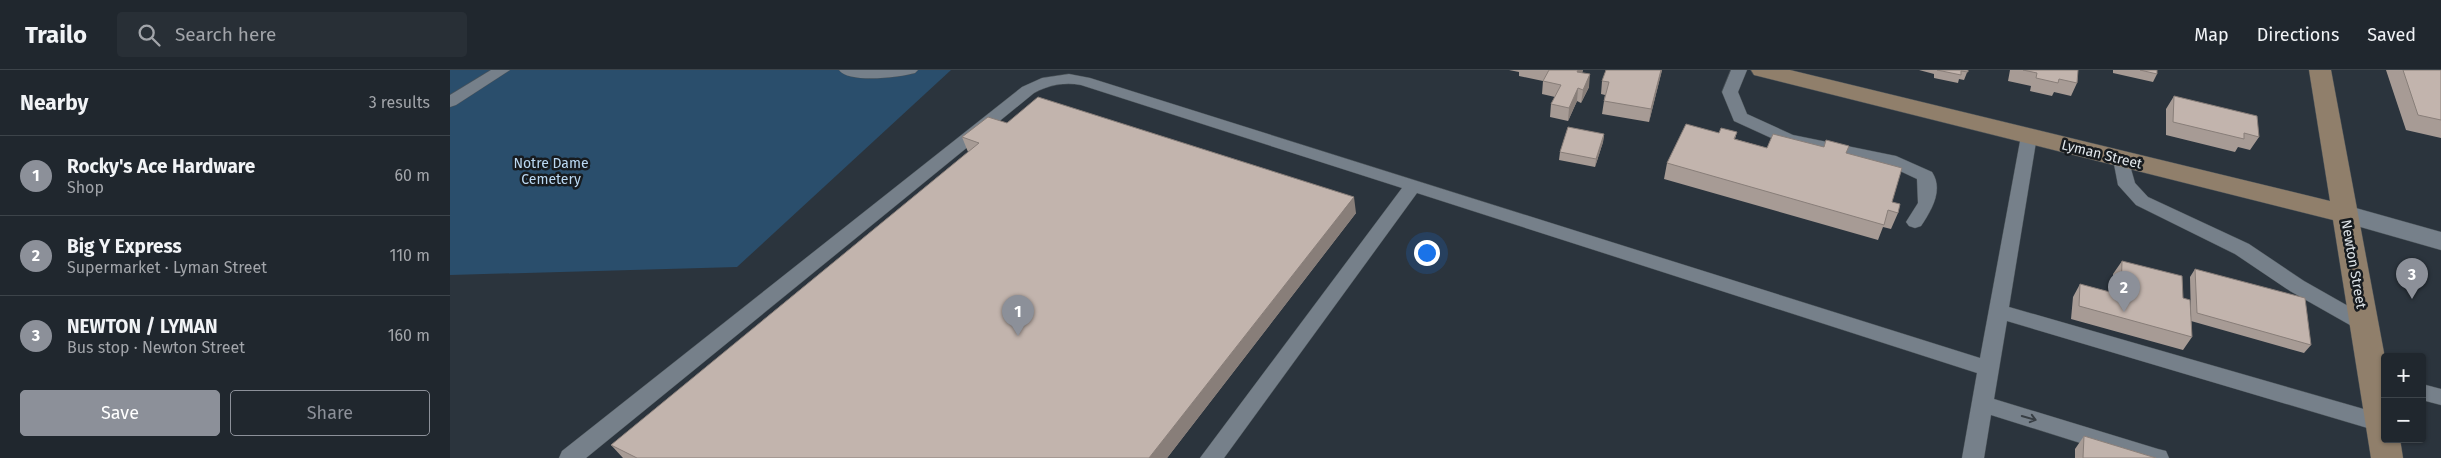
<!DOCTYPE html>
<meta charset="utf-8">
<style>
body{margin:0;font-family:"Fira Sans",sans-serif;background:#282f36;color:#f1f3f6}
.controls{position:absolute;right:15px;bottom:15px;display:grid;overflow:hidden;border-radius:5px;box-shadow:0 1px 4px #0004}
.controls button{width:45px;height:45px;display:grid;place-items:center;padding:0;border:0;border-bottom:1px solid #3d444a;background:#20272e;color:#f1f3f6;font:25px sans-serif}
.you{position:absolute;left:976px;top:182px;width:18px;height:18px;margin:-12px;border:4px solid #fff;border-radius:50%;background:#1a73e8;box-shadow:0 0 0 8px #1a73e833}
.badge{display:grid;place-items:center;width:32px;height:32px;border-radius:50%;background:#8c9099;color:#fff;font-size:16px;font-weight:700}
.pin{position:absolute;translate:-50% -41px;filter:drop-shadow(0 1px 2px #0008)}
.pin::after{content:'';position:absolute;top:26px;width:18px;height:15px;background:inherit;clip-path:polygon(0 0,100% 0,50% 100%)}
.list{margin:0;padding:0;list-style:none}
h2{display:flex;justify-content:space-between;align-items:center;height:65px;margin:0;padding:0 20px;font-size:21px}
h2 small{font-size:16px;font-weight:400;color:#a2a5aa}
.list li{display:grid;grid-template-columns:32px 1fr auto;gap:15px;align-items:center;box-sizing:border-box;height:80px;padding:0 20px;border-top:1px solid #3d444a}
.list b{display:block;font-size:19px;white-space:nowrap}
.list p{margin:0;font-size:16px;white-space:nowrap;color:#a2a5aa}
.list em{font-size:16px;font-style:normal;color:#a2a5aa}
.actions{display:flex;gap:10px;padding:15px 20px}
.actions a{flex:1;padding:11px 0;border:1px solid #8c9099;border-radius:5px;text-align:center;font-size:18px;color:#8c9099}
.actions .main{background:#8c9099;color:#fff}
.icon{flex:none;width:28px;height:28px;fill:none;stroke:currentColor;stroke-width:2;stroke-linecap:round;stroke-linejoin:round}
.map{position:relative;flex:none;width:1991px;height:388px;overflow:hidden}
header{display:flex;align-items:center;gap:30px;box-sizing:border-box;height:70px;padding:0 25px;background:#20272e;border-bottom:1px solid #3d444a}
header strong{font-size:24px}
nav{display:flex;gap:28px;margin-inline-start:auto;font-size:18px}
.search{width:350px;height:45px;background:#282f36;display:flex;align-items:center;gap:12px;box-sizing:border-box;padding:0 18px;border-radius:5px;color:#a2a5aa;font-size:19px}
main{display:flex}
aside{flex:1;background:#20272e}
.map>svg:first-child{display:block}
.green{fill:#2a4e6c}
.lines{fill:none;stroke-linecap:round;stroke-linejoin:round}
.service-casing{stroke:#495157;stroke-width:1}
.minor-casing{stroke:#495157;stroke-width:1}
.secondary-casing{stroke:#495157;stroke-width:1}
.service{fill:#76808a;fill-rule:evenodd}
.minor{fill:#76808a;fill-rule:evenodd}
.secondary{fill:#907f6b;fill-rule:evenodd}
.wall{fill:#a79b95}
.shaded-wall{fill:#887e79}
.building{fill:#c2b4ad;stroke:#887e79}
.oneway{stroke:#383e44}
.labels{text-anchor:middle;stroke-width:5;stroke-linejoin:round;paint-order:stroke}
.street-label{font-size:14px;fill:#e1e7ec;stroke:#171b1f}
.park-label{font-size:14px;fill:#bbd9f3;stroke:#171b1f}
</style>
<header>
<strong>Trailo</strong>
<div class="search"><svg class="icon" aria-label="search" viewBox="0 0 24 24"><circle cx="10" cy="10" r="6"/><path d="M15 15l6 6"/></svg>Search here</div>
<nav><a>Map</a><a>Directions</a><a>Saved</a></nav>
</header>
<main>
<aside>
<h2>Nearby<small>3 results</small></h2>
<ul class="list">
<li><span class="badge">1</span><div><b>Rocky's Ace Hardware</b><p>Shop</p></div><em>60 m</em></li>
<li><span class="badge">2</span><div><b>Big Y Express</b><p>Supermarket · Lyman Street</p></div><em>110 m</em></li>
<li><span class="badge">3</span><div><b>NEWTON / LYMAN</b><p>Bus stop · Newton Street</p></div><em>160 m</em></li>
</ul>
<div class="actions"><a class="main">Save</a><a>Share</a></div>
</aside>
<div class="map">
<svg width="1991" height="388" viewBox="0 0 1991 388">
<rect width="100%" height="100%" fill="#2b343d"/>
<path class="green" d="M0,0h501l-214,197 -287,8z"/>
<g class="lines">
<defs>
<g id="service">
<path d="M41,0h19l-54,35 -6,2v-12z"/>
<path d="M389,0h79l-3,3c-14,4 -66,11 -76,-3z"/>
<path d="M1281,0h16l-9,22 9,22 46,21 103,21 36,16c12,18 -1,39 -11,54l-6,2 -6,-2 -3,-4 12,-19 -1,-24 -32,-15 -103,-21 -48,-22 -12,-29z"/>
<path d="M619,4l21,4 890,280 41,-222 2,-4h12l2,4 -28,171 372,107 4,2v14l-4,2 -374,-111 -13,78 164,50 8,2 3,7h-41l-137,-43 -7,43h-22l15,-85 -560,-180 -193,265h-24l202,-270 -321,-103c-17,-3 -32,0 -47,8l-448,365h-27l3,-7 460,-364 20,-9z"/>
<path d="M1671,84l6,1 8,28 13,14 101,47 55,37 67,38 3,5 -3,5 -7,2 -7,-2 -67,-38 -55,-37 -99,-49 -18,-20 -5,-26 2,-4z"/>
<path d="M1972,314l19,5v16l-19,-5z"/>
</g>
<path id="minor" d="M1895,135l96,27v18l-105,-30 -4,-6 4,-6z"/>
<path id="secondary" d="M1301,0h39l540,131 -21,-131h22l54,288v81h15l3,19h-32l-38,-238 -579,-145z"/>
</defs>
<use href="#service" class="service-casing"/>
<use href="#minor" class="minor-casing"/>
<use href="#secondary" class="secondary-casing"/>
<use href="#service" class="service"/>
<use href="#minor" class="minor"/>
<use href="#secondary" class="secondary"/>
</g>
<g class="wall">
<path d="M1059,0h74l-1,3 7,14 -8,16 -4,-2 -9,20 -18,-4 1,-13 4,-7 -13,-3 1,-13 -24,-5v-4z"/>
<path d="M1156,0h56l-13,52 -47,-8 2,-13 1,-6 -4,-1 1,-13z"/>
<path d="M1469,0h49l-4,10 -5,-1 -1,4 -24,-5v-4z"/>
<path d="M1560,0h68l-1,13 -6,13 -17,-4 -2,4 -22,-5 1,-5 -23,-5z"/>
<path d="M1663,0h44v4l-4,8 -40,-9z"/>
<path d="M1936,0h55v68l-35,-8z"/>
<path d="M1724,26l85,41 -9,13 -12,-3 -3,5 -69,-17v-26z"/>
<path d="M557,53l349,90 -189,245h-544l-12,-13 357,-293 -6,-15z"/>
<path d="M1287,62l-2,7 32,9 57,-1 22,6 46,49 6,11 -7,16 -8,-2 -5,13 -214,-61 3,-16 52,-30z"/>
<path d="M1154,64l-1,8 -8,25 -36,-7 1,-8z"/>
<path d="M1672,191l61,37 8,20 -1,-41 5,-8 116,76 -7,8 -113,-32 1,16 -9,13 -112,-31 2,-22 7,-13 33,9v-19z"/>
<path d="M1634,366l72,22h-81v-9z"/>
</g>
<g class="shaded-wall">
<path d="M1128,0h5l-7,15 1,-13z"/>
<path d="M1211,0h1l-13,52 2,-13z"/>
<path d="M1140,4l-1,13 -8,16 2,-13z"/>
<path d="M1128,18l-1,13 -9,20 1,-13z"/>
<path d="M1154,64l-1,8 -8,25 1,-8z"/>
<path d="M904,127l2,16 -189,245h-18z"/>
</g>
<g class="building">
<path d="M1099,0h29l-1,2 13,2 -7,16 -5,-2 -9,20 -18,-4 10,-19 -18,-4z"/>
<path d="M1156,0h55l-10,39 -47,-8 5,-19 -7,-1z"/>
<path d="M1487,0h31v2l-7,-1v4z"/>
<path d="M1573,0h55l-1,13 -18,-4 -1,4 -22,-5 1,-5z"/>
<path d="M1690,0h17v4z"/>
<path d="M1953,0h38v50l-23,-5z"/>
<path d="M1724,26l83,20 2,21 -15,-4v6l-71,-17z"/>
<path d="M588,27l316,100 -205,261h-512l-26,-13 368,-302 -17,-6 26,-20 19,6z"/>
<path d="M1236,54l33,9 2,-5 16,4 -3,7 33,9 6,-14 51,13 2,-7 23,6 -3,7 56,15 -10,34 8,2 -2,9 -10,-3 -4,15 -217,-62z"/>
<path d="M1118,57l36,7 -8,25 -36,-7z"/>
<path d="M1672,191l60,15 1,22 7,2 2,37 -113,-31 1,-22 41,11z"/>
<path d="M1745,199l110,29 6,47 -114,-32z"/>
<path d="M1634,366l72,22h-73z"/>
</g>
<defs><path id="oneway-shaft" d="M-6 0H5M1.5-3L5.5 0L1.5 3" fill="none" stroke-width="1.6" stroke-linecap="round" stroke-linejoin="round" transform="scale(1.25)"/></defs>
<use class="oneway" href="#oneway-shaft" transform="translate(1579 348) rotate(16)"/>
<g class="labels">
<g class="street-label">
<text transform="translate(1652 84) rotate(14)" y="5">Lyman Street</text>
<text transform="translate(1904 194) rotate(80)" y="5">Newton Street</text>
</g>
<g class="park-label">
<text x="101" y="98">Notre Dame<tspan x="101" dy="16">Cemetery</tspan></text>
</g>
</g>
</svg>
<div class="controls">
<button>+</button>
<button>−</button>
</div>
<div class="you"></div>
<div class="pin badge" style="left:568px;top:266px">1</div>
<div class="pin badge" style="left:1674px;top:242px">2</div>
<div class="pin badge" style="left:1962px;top:229px">3</div>
</div>
</main>
